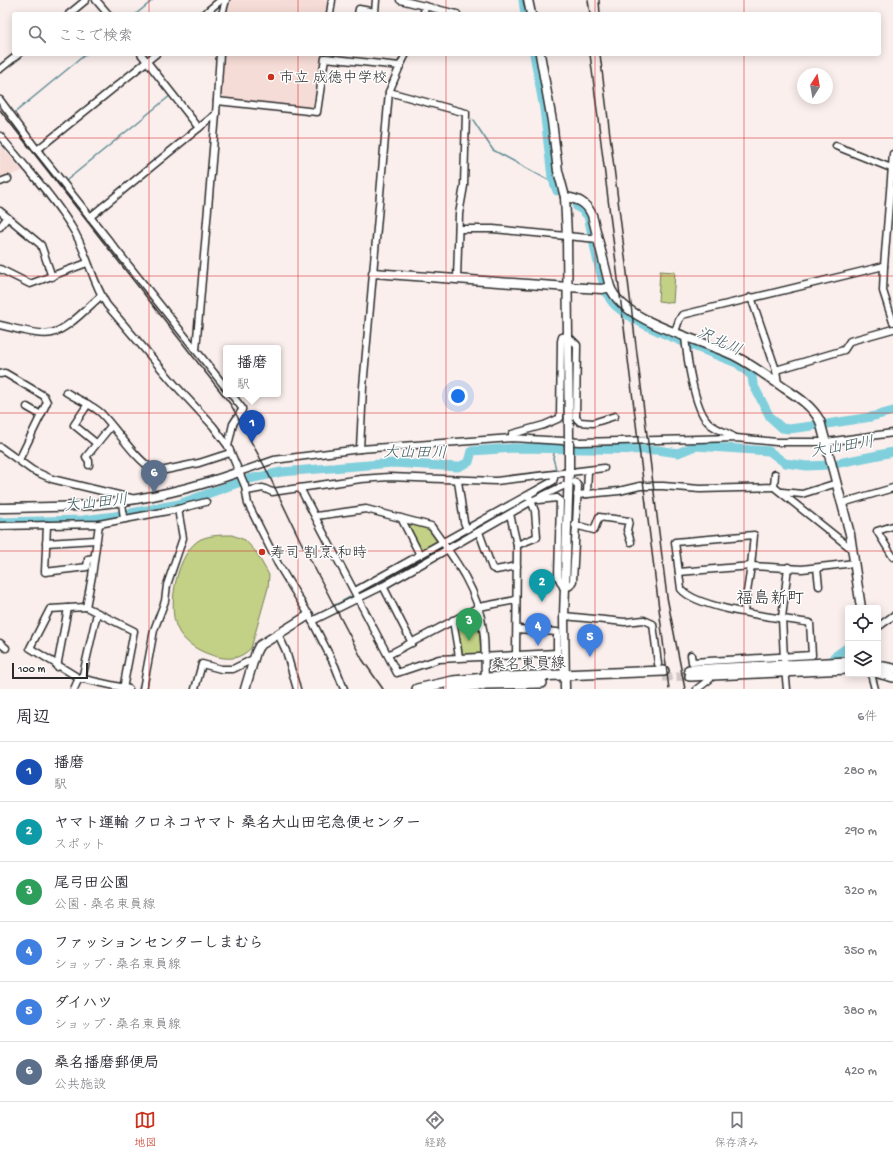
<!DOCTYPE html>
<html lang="ja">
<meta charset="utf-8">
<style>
body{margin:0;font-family:"Gochi Hand","Klee One",sans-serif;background:#f2f2f3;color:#2b2b33}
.controls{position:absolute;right:12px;bottom:12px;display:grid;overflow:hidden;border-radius:4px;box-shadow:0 2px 10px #0003}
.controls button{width:36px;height:36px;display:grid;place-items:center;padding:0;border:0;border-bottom:1px solid #e1e1e2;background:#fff;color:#2b2b33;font:20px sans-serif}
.compass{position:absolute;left:797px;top:68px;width:36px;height:36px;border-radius:50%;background:#fff;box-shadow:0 2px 10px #0003;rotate:11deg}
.scale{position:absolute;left:12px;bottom:10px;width:76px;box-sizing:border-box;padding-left:4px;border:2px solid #2b2b2b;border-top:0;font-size:11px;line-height:14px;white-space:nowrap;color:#2b2b2b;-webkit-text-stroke:3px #fff;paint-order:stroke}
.you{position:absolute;left:458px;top:396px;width:14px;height:14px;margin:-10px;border:3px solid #fff;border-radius:50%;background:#1a73e8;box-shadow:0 0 0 6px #1a73e833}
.badge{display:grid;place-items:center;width:26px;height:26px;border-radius:50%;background:#c8321e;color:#fff;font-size:13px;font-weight:700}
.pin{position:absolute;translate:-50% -33px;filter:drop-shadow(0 1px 2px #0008)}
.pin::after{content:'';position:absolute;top:21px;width:14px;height:12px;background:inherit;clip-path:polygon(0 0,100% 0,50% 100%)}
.popup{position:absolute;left:223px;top:345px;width:58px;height:52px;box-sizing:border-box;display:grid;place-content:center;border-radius:4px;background:#fff;filter:drop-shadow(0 1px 3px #0005);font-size:13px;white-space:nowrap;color:#7c7c81}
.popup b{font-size:15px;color:#2b2b33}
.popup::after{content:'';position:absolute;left:50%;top:100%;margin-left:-8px;border:8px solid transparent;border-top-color:#fff}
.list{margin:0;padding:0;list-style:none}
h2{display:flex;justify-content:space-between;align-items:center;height:52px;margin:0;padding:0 16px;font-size:17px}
h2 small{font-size:13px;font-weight:400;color:#7c7c81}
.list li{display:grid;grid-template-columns:26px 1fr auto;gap:12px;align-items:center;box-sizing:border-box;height:60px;padding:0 16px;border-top:1px solid #e1e1e2}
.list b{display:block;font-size:15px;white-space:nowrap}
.list p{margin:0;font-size:13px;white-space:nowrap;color:#7c7c81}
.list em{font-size:13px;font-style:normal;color:#7c7c81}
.icon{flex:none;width:22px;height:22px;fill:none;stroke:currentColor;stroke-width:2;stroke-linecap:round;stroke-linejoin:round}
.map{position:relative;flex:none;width:893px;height:689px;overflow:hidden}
.search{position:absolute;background:#fff;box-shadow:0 2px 10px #0003;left:12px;right:12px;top:12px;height:44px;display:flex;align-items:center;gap:10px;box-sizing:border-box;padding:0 14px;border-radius:4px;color:#7c7c81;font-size:15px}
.sheet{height:412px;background:#fff}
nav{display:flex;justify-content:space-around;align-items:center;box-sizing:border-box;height:56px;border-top:1px solid #e1e1e2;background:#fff;font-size:11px;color:#7c7c81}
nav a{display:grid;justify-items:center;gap:2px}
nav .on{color:#c8321e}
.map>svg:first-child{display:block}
.built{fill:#f6dcd7}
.green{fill:#c2d186;stroke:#767e58}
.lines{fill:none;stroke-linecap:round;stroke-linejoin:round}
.stream{stroke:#5e8d95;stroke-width:1.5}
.river{stroke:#80cfdc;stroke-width:9}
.secondary-tunnel{stroke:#d1c8c6;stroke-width:9;stroke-dasharray:9 4.5;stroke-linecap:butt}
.minor-casing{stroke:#2b2b2b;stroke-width:9}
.tertiary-casing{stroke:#2b2b2b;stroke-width:11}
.secondary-casing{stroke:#2b2b2b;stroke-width:12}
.minor{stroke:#fff;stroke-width:6}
.tertiary{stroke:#fff;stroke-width:8}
.secondary{stroke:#fff;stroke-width:9}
.rail{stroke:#2b2b2b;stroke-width:1.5}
.tertiary-bridge-casing{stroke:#2b2b2b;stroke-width:11;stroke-linecap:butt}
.tertiary-bridge{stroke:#fff;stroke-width:8}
.grid{fill:none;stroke:#d62828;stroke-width:1;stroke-opacity:0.55}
.poi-dot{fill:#c8321e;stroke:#fff;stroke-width:1.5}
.labels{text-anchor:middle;stroke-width:3;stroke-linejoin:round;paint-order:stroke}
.poi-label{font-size:15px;fill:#2b2b2b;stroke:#fff;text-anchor:start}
.street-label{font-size:15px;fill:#2b2b2b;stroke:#fff}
.water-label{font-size:16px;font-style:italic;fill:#445c60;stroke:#fff}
.quarter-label{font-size:17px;fill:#2b2b2b;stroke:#fff}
</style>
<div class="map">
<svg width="893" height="689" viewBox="0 0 893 689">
<rect width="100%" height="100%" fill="#fbefed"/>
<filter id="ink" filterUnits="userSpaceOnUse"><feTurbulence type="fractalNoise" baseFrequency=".025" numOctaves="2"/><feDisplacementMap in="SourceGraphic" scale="8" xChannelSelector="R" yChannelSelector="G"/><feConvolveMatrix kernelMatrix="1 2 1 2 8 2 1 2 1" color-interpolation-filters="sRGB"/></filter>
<g filter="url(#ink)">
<g class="built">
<path d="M229,0h101l-2,14h-103z"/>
<path d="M223,54h100l-7,54 -2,2 -94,-11z"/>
<path d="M0,145l23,26 -23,8z"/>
</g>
<g class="green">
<path d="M660,271l15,1 -2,31 -15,-2z"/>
<path d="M407,522l22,5 10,14 -15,11 -3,-1 -15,-27z"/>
<path d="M232,535l13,5 11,12 13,23 -1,13 -17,60c-10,10 -19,12 -33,9 -16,-4 -34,-13 -41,-29 -10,-22 0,-77 24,-89 10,-4 20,-4 31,-4z"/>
<path d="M474,612l5,18 2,22 -2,2h-17l-5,-33z"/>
</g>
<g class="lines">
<g class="stream">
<path d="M136,14l17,-14"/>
<path d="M13,114l73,-60"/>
<path d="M473,120l20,30 61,33"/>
<path d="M67,180l104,-85"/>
<path d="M555,449l-2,9 3,11"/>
<path d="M447,545l80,-45"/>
<path d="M358,593l86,-46"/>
<path d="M315,616l39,-21"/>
</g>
<g class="river">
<path d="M523,0l2,14"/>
<path d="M534,54l10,55 8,68 5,14"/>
<path d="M577,207l5,3 6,6c5,22 12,65 22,83 14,24 100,53 127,64l15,13 1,8 17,33 12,11 7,1 38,-5 44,-7 22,-6"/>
<path d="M0,522l83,-2 32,-4 64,-12 70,-25 32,-7 112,-9 65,4 11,-5 3,-11 42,-3 144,2 20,3 17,-7 74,5 16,12 22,3 22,-1 64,-13"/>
<path d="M834,657l14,-10"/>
</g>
<path class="secondary-tunnel" d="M663,677l27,-1"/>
<defs>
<g id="minor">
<path d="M96,0l12,14"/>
<path d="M400,0l57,14"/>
<path d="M69,14l17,-14"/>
<path d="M204,14l17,-14"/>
<path d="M222,14l4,-14"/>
<path d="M330,14l2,-14"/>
<path d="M358,14l1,-5 16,3 1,-12"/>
<path d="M423,14l3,-8"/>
<path d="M141,54l58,74"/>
<path d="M400,66l6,-12"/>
<path d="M0,69l19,-15"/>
<path d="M0,100l37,50 189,238"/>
<path d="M217,101l100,11 8,-54 75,8 -11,26 77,21 -2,73 -5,28 -2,65"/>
<path d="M0,136c24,29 51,58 71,90 16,24 20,54 36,79l69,81 37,40 15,20 17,40 3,18 30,60 31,51 26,51 9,23"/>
<path d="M836,146l55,22"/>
<path d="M37,150l119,-96"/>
<path d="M0,182l8,-3"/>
<path d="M0,211l41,34 11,32"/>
<path d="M90,217l126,-103 4,-60"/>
<path d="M0,227l7,-9"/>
<path d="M459,229h34l105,10"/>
<path d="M884,266l-1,25 10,31"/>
<path d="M0,269l30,15 57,-21"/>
<path d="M751,297l25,73 2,14"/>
<path d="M0,325c14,3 39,11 52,8 16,-4 36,-26 49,-37"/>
<path d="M675,332l4,-12 3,-5 202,-49 9,-112"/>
<path d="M685,337c2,20 9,71 23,85 6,7 18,10 26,15"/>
<path d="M196,350l20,-236"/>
<path d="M776,370l68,-20 6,-9 43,-12"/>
<path d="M0,374l5,-1 39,23 3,6 -6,13"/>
<path d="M66,392c12,8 25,12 35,21 19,20 32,44 55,59l43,-9 31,-10"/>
<path d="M88,404l-14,21 22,18"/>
<path d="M512,438v-4l32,-9 16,-7 1,-77 1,-4 6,-1 9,9 -1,73 4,4 13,1 22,-7"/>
<path d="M228,446l5,-22 9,-14v-2l-11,-14"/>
<path d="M0,447l32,23 20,9 79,19"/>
<path d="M360,449l3,-62 26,-295"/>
<path d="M19,460l22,-45 -14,-8"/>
<path d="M89,465v-4l-3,-4 25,-31"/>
<path d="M239,472l35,-12 86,-11 152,-11 68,4 156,-4 40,4h50l67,-9"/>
<path d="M458,481l6,41 3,7"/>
<path d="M774,487l79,63"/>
<path d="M300,488l97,185 42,-14 118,-6v-21l-40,-3"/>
<path d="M247,491l16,-3 9,4 89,-13 28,-2 107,4 108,-13"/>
<path d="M782,492l20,2 35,-11"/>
<path d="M587,494l1,-23"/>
<path d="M577,495l42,-4 21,-5h23l37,3 74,-2 1,-13"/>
<path d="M539,500l18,-2 3,3 -2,76 5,10 2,1 5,-2 3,-5 5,-95 -3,-4"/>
<path d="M122,502l2,17"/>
<path d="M842,503l51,-15"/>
<path d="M510,514l7,31 -1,110"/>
<path d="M316,516l50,-7 65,17c23,32 47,63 52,103 3,17 1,34 2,52"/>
<path d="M401,518l19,37"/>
<path d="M99,524l-7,52 -6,31 48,24 -11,58"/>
<path d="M47,525l-2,47 42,-5 1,-8 6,-1"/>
<path d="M575,525l19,5 5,-13 30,4 -2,9 4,12"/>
<path d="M0,526l99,-2 79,-15 28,-7"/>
<path d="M893,526l-16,5 16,26"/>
<path d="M479,532l13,36 4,2 21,-4"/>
<path d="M46,543l50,-3"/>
<path d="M517,545l20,-8 -2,-26 -5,-13"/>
<path d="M817,568l2,18"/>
<path d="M679,572l72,-6 51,3 53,-6"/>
<path d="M383,586l29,57"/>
<path d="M355,591l198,-110 2,-6"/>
<path d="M86,607l-36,2 -20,39 49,30 50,11"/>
<path d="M564,616l61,6 19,-2 9,4 5,40"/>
<path d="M453,620l6,37"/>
<path d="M312,621l71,-35 149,-85 31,-15"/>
<path d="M878,627l15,-11"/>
<path d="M278,634l8,17 11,38"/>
<path d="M0,643l6,5"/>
<path d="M388,655l91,-48 37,-7"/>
<path d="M691,655l1,7 120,-7 -2,-32c-28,-5 -112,-13 -129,-34l-6,-47 79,-7 -3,31 -7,45"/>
<path d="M784,659l-2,-41 6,-51"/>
<path d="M57,667l11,-59"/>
<path d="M785,669l2,20"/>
<path d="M871,674l4,15"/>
<path d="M82,679l15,-66"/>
<path d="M74,689l5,-11"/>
<path d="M143,689l11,-59 11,-29 2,-16 16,-47 -5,-29"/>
<path d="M195,689l7,-25 19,5h12l20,-10"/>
<path d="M697,689l13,-10"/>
</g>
<g id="tertiary">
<path d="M528,0l3,14"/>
<path d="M540,54l12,67 6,50 7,26 2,39 2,204"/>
<path d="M565,197c13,2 21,5 27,18l18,72"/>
<path d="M373,273l195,14 34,2 8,-2c14,36 90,52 123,68 18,9 34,21 51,33 14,9 28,18 36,33l30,113 11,74"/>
<path d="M0,508c33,-1 67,0 100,-4 48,-5 94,-16 139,-32"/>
<path d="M245,689l11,-37 3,-6 50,-31"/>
<path d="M565,689l-1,-73 5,-147"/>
</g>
<g id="secondary">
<path d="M878,666l15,3"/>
<path d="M689,670l159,-8"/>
<path d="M878,673l15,4"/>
<path d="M690,676l158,-7"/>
<path d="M417,689l36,-8 32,-3 179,-7"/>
<path d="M450,689l36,-5 56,-1"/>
</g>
</defs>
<use href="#minor" class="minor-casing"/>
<use href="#tertiary" class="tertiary-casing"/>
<use href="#secondary" class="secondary-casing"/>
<use href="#minor" class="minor"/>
<use href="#tertiary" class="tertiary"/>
<use href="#secondary" class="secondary"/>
<g class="rail">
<path d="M588,0l2,14"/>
<path d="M599,0l1,14"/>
<path d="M590,54l79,635"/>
<path d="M600,54l67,543 18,92"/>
<path d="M0,110l231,295 34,62 35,73 62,119 21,30"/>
</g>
<defs>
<path id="tertiary-bridge" d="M569,469v-29"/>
</defs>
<use href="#tertiary-bridge" class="tertiary-bridge-casing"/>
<use href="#tertiary-bridge" class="tertiary-bridge"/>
</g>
</g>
<path class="grid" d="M149,0v14M298,0v14M446,0v14M595,0v14M744,0v14M149,54v635M298,54v635M446,54v635M595,54v635M744,54v635M0,138h893M0,276h893M0,413h893M0,551h893"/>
<g class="poi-dot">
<circle cx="271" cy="77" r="4"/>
<circle cx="262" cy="552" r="4"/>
</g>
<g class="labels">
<g class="poi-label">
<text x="279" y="82">市立 成徳中学校</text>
<text x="270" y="557">寿司 割烹 和時</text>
</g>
<g class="street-label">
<text transform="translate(528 663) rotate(-2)" y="5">桑名東員線</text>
</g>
<g class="water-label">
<text transform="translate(720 340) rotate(24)" y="6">沢北川</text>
<text transform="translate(842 445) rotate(-9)" y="6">大山田川</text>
<text transform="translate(415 451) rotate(1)" y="6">大山田川</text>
<text transform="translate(96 501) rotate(-6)" y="6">大山田川</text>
</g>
<g class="quarter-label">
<text x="770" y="603">福島新町</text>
</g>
</g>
</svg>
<div class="controls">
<button><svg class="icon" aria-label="locate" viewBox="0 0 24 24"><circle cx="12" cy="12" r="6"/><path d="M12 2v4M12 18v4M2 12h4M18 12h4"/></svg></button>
<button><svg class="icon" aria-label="layers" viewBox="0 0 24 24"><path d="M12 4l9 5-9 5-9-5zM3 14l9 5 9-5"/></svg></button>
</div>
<svg class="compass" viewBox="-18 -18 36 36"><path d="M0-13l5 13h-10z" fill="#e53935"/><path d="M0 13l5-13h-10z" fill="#7c7c81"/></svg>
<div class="scale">100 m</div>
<div class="you"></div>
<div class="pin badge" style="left:252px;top:443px;background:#1a4fb4">1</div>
<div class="popup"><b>播磨</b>駅</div>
<div class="pin badge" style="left:542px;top:602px;background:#0f9aa8">2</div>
<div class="pin badge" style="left:469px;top:641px;background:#2e9e5b">3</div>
<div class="pin badge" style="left:538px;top:646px;background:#3f7fe0">4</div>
<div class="pin badge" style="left:590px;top:657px;background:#3f7fe0">5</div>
<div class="pin badge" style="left:154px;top:493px;background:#5c6f8a">6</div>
<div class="search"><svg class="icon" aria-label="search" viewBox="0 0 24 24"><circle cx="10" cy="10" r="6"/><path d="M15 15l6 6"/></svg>ここで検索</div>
</div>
<section class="sheet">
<h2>周辺<small>6件</small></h2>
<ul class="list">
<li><span class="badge" style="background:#1a4fb4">1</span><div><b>播磨</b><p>駅</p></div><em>280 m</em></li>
<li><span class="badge" style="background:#0f9aa8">2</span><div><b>ヤマト運輸 クロネコヤマト 桑名大山田宅急便センター</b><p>スポット</p></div><em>290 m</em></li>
<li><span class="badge" style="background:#2e9e5b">3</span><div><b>尾弓田公園</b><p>公園 · 桑名東員線</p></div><em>320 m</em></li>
<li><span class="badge" style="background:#3f7fe0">4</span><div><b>ファッションセンターしまむら</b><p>ショップ · 桑名東員線</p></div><em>350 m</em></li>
<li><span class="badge" style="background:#3f7fe0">5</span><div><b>ダイハツ</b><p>ショップ · 桑名東員線</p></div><em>380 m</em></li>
<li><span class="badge" style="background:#5c6f8a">6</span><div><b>桑名播磨郵便局</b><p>公共施設</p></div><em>420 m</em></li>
</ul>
</section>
<nav>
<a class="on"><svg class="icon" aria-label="map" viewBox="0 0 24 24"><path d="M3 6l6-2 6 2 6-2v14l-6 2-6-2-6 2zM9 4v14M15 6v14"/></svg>地図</a>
<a><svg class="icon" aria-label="directions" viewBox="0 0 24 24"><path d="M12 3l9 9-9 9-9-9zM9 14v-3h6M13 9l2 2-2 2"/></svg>経路</a>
<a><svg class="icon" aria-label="saved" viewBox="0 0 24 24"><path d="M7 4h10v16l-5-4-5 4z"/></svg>保存済み</a>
</nav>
